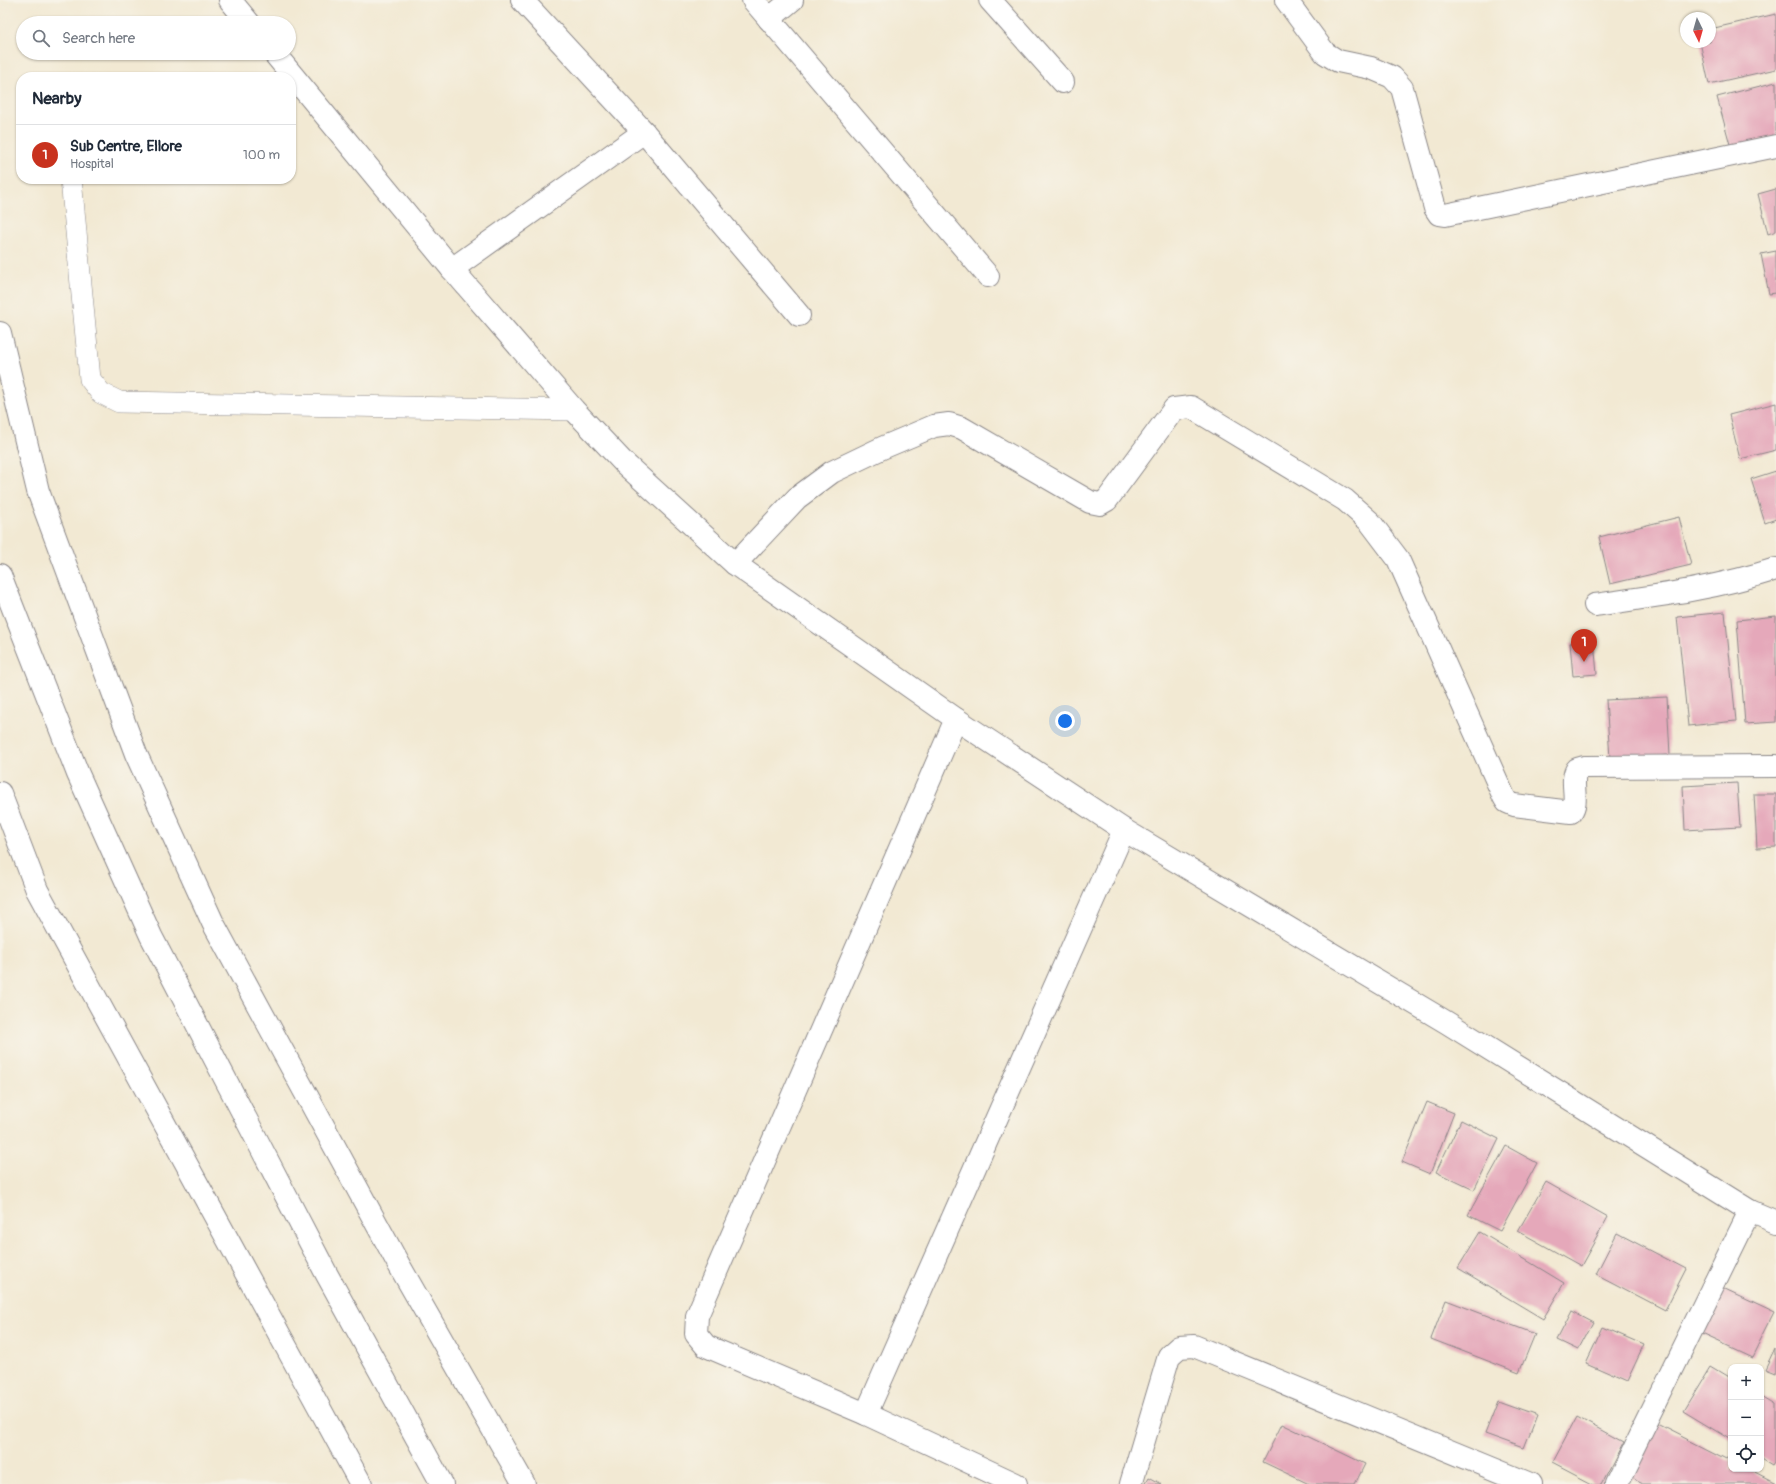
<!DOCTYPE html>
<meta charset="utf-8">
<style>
body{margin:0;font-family:Pangolin,sans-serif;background:#f2f2f3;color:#1f2937}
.controls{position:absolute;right:12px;bottom:12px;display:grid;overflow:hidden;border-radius:8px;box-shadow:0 1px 3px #0004}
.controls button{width:36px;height:36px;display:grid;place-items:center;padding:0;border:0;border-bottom:1px solid #e0e1e3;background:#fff;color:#1f2937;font:20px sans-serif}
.compass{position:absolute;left:1680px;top:12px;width:36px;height:36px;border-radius:50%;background:#fff;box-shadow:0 1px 3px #0004;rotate:175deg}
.you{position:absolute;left:1065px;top:721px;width:14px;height:14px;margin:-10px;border:3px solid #fff;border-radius:50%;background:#1a73e8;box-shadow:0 0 0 6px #1a73e833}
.badge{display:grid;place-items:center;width:26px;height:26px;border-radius:50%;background:#c8321e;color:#fff;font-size:13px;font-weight:700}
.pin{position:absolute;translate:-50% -33px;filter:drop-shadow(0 1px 2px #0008)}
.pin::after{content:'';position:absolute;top:21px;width:14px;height:12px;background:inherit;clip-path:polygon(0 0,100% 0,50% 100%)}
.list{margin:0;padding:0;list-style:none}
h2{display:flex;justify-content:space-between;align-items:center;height:52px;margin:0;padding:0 16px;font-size:17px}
h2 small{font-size:13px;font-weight:400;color:#747a83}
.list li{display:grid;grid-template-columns:26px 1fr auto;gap:12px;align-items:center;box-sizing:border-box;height:60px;padding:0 16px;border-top:1px solid #e0e1e3}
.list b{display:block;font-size:15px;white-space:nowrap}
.list p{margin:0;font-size:13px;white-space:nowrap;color:#747a83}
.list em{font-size:13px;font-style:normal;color:#747a83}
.icon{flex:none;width:22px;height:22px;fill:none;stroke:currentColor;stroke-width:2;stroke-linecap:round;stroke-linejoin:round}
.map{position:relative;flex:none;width:1776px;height:1484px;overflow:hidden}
.search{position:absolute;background:#fff;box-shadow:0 1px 3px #0004;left:16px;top:16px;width:280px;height:44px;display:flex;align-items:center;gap:10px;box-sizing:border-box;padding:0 14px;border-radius:22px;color:#747a83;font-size:15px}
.panel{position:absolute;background:#fff;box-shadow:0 1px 3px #0004;left:16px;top:72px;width:280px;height:112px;border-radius:16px}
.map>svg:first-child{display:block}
.building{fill:#e5a8ba}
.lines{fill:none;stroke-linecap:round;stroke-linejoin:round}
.lane-casing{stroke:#8a8687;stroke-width:22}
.street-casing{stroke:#8a8687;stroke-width:24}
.highway-casing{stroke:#8a8687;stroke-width:24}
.lane{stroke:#fff;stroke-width:21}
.street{stroke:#fff;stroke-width:22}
.highway{stroke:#fff;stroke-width:22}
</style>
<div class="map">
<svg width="1776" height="1484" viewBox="0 0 1776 1484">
<rect width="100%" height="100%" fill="#f7f3e8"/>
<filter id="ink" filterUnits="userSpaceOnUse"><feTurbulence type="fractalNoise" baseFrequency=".025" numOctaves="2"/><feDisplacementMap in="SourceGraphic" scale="8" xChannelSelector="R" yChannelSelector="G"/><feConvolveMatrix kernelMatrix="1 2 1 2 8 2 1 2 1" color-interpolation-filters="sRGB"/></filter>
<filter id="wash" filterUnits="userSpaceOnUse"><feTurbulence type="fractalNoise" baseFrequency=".012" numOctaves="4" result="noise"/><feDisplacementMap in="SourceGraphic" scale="16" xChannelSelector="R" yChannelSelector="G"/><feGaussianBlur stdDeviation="0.9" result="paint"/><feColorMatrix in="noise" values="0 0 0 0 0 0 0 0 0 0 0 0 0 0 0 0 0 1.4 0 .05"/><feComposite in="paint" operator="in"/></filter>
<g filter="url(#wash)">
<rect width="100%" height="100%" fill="#f2e9d3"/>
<g id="blocks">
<g class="building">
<path d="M1776,14v55l-67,15 -9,-42h10v-13z"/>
<path d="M1776,82v54l-45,12 -14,-51z"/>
<path d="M1776,189v42l-8,3 -10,-40z"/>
<path d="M1776,251v42l-7,1 -8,-40z"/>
<path d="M1776,403v47l-36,9 -11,-44z"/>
<path d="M1776,471v48l-11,4 -14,-44z"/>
<path d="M1679,517l12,48 -81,19 -11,-47z"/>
<path d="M1725,612l11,109 -48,5 -11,-109z"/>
<path d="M1776,616v106l-31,2 -8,-104z"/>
<path d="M1594,641l3,33 -24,2 -3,-33z"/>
<path d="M1667,697l3,58 -60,3 -4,-58z"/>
<path d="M1737,783l3,44 -55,3 -2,-44z"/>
<path d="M1754,794h22v53l-19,1z"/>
<path d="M1427,1102l27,11 -24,61 -28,-12z"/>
<path d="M1461,1120l38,19 -25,51 -38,-18z"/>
<path d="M1506,1146l31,17 -37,68 -32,-16z"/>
<path d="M1546,1182l62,35 -27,49 -63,-35z"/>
<path d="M1480,1232l84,51 -21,36 -85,-51z"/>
<path d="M1617,1233l69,36 -21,41 -69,-36z"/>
<path d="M1723,1289l51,24 -22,44 -50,-23z"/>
<path d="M1446,1300l89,34 -16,39 -88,-34z"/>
<path d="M1572,1311l21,11 -15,28 -21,-10z"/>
<path d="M1603,1327l41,18 -17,36 -41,-18z"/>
<path d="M1776,1349v25l-10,-4z"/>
<path d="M1711,1365l20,12v63l-48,-29z"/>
<path d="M1761,1394l15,9v59l-2,3 -13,-8z"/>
<path d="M1498,1401l39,14 -13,33 -39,-14z"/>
<path d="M1577,1417l46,25 -22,42h-6l-42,-22z"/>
<path d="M1652,1421l79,40v8h16l29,15h-133l-18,-9z"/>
<path d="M1282,1424l83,40 -10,20h-46l-46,-22z"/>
<path d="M1149,1477l13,7h-17z"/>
</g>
</g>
</g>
<g filter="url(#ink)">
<use href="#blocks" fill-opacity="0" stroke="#8a8687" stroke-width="1"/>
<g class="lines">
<defs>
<path id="lane" d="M71,179l19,200 11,14 18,9 455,8"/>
<g id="street">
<path d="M230,0l19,23"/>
<path d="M522,0l122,132 155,183"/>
<path d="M753,0l235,276"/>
<path d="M990,0l73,82"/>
<path d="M1286,0l39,53 13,8 33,7 21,9 10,11 33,120 4,6 6,1 331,-69"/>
<path d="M769,19l23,-19"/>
<path d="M274,53l178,216 122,141 51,54 110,100 221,155 168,111 322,192 304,189 26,11"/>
<path d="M452,269l192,-137"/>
<path d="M735,564l62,-66 35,-26 50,-24 52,-22 15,-2 13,4 128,74 10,2 7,-4 67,-91 17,-2 154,93 25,22 28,37 106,238 3,5 7,3 57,7c9,-12 -2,-30 6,-43l7,-2 192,-1"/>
<path d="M1595,605c62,-9 122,-17 181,-36"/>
<path d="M956,719l-259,597 -1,18 10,12 160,68 150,70"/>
<path d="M0,793l37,97 324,594"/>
<path d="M866,1414l258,-584"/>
<path d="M1131,1484l38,-128 10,-9 15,-1 336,138"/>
<path d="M1616,1484l134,-273"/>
</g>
<g id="highway">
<path d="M0,333l38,158 98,263 77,169 186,342 125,219"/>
<path d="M0,575l78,199 73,162 175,337 116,211"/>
</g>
</defs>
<use href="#lane" class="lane-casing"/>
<use href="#street" class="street-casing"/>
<use href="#highway" class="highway-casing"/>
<use href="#lane" class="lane"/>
<use href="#street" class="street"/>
<use href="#highway" class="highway"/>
</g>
</g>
</svg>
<div class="controls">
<button>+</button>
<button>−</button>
<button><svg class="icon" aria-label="locate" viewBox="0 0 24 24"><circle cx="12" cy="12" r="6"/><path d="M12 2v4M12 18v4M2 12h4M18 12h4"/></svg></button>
</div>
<svg class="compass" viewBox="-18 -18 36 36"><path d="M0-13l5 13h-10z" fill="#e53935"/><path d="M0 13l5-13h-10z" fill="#747a83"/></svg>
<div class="you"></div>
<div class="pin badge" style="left:1584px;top:662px">1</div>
<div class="search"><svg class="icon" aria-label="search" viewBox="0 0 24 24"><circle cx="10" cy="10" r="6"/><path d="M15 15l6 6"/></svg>Search here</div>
<section class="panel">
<h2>Nearby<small></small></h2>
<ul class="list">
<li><span class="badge">1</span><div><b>Sub Centre, Ellore</b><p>Hospital</p></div><em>100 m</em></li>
</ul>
</section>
</div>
